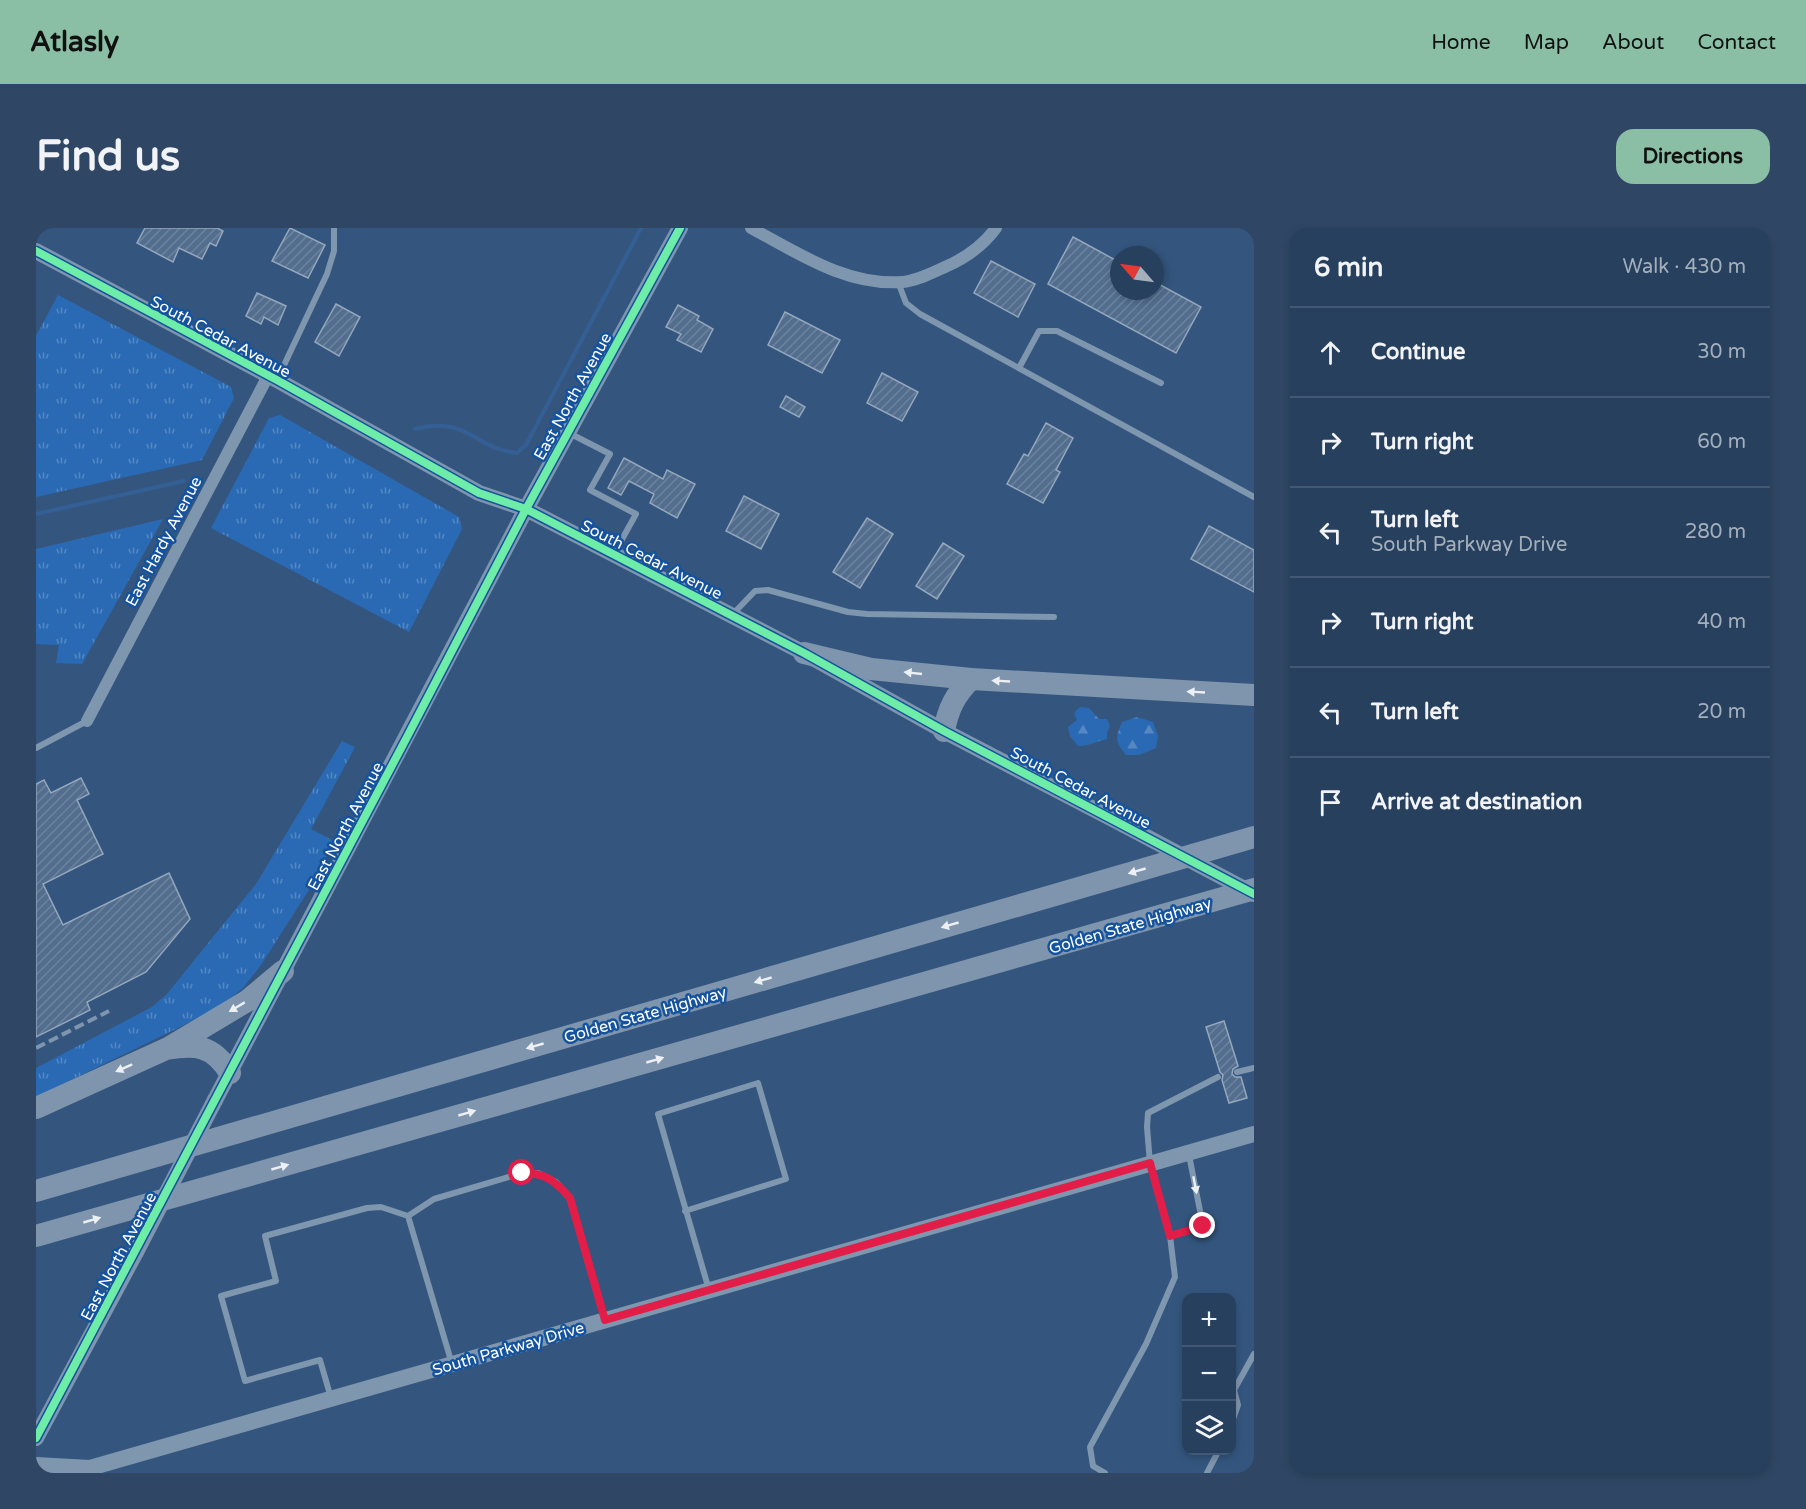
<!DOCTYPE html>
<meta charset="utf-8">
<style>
body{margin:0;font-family:"Varela Round",sans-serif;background:#2f4764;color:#f1f3f6}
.controls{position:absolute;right:18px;bottom:18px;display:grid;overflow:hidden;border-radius:12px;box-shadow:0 3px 9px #0003}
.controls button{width:54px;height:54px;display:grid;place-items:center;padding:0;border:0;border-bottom:2px solid #435973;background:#27405e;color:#f1f3f6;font:30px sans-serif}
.compass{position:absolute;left:1074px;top:18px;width:54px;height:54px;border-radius:50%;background:#27405e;box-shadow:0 3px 9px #0003;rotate:298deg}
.stop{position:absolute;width:18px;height:18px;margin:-14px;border:4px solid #e11d48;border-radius:50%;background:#fff}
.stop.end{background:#e11d48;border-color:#fff;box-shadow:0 2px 6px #0008}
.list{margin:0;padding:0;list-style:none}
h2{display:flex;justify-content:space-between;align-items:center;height:78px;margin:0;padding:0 24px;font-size:26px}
h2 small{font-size:20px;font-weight:400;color:#a4afbc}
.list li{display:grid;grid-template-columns:39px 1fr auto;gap:18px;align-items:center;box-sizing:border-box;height:90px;padding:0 24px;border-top:2px solid #435973}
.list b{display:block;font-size:22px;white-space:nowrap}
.list p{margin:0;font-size:20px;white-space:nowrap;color:#a4afbc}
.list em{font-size:20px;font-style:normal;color:#a4afbc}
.icon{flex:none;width:33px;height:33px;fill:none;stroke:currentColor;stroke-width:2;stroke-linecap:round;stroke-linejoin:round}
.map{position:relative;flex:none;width:1218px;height:1245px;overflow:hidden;border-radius:18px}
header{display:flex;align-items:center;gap:36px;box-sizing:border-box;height:84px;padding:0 30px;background:#8abfa5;color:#111}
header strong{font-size:28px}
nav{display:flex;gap:33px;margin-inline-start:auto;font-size:21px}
.intro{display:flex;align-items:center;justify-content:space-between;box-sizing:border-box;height:144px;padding:0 36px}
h1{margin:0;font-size:42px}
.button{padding:15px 27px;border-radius:18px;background:#8abfa5;color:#111;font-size:21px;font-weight:700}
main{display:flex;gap:36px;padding:0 36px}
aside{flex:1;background:#27405e;border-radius:18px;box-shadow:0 3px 9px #0003}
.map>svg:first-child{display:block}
.grass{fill:url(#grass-tufts)}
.forest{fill:url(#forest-firs)}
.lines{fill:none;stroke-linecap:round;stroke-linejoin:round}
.stream{stroke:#345f95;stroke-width:4}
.building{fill:url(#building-hatch);stroke:#94a7bd;stroke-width:1.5}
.service{stroke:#7f96af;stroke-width:6}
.minor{stroke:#7f96af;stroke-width:12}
.tertiary{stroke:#7f96af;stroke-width:16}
.motorway{stroke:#7f95ae;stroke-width:22}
.rail{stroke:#7f95ae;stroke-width:4;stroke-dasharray:10 4.5;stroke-linecap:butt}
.tertiary-bridge{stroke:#7f96af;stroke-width:16}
.cycleway-casing{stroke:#15539e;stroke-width:11}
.cycleway{stroke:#6deda7;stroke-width:8}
.oneway{fill:#eceff3}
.route{stroke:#e11d48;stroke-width:8}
.labels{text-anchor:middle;stroke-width:5;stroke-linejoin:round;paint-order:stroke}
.street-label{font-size:16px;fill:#fff;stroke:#15539e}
</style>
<header>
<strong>Atlasly</strong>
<nav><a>Home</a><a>Map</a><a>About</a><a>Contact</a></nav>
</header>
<div class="intro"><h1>Find us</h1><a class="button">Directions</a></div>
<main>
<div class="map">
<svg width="1218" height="1245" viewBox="0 0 1218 1245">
<defs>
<pattern id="grass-tufts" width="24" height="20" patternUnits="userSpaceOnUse" patternTransform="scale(1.5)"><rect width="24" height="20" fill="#2a6ab4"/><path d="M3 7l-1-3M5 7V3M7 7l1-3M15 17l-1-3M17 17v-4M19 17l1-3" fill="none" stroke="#5588c3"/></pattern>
<pattern id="forest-firs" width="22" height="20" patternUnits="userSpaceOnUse" patternTransform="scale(1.5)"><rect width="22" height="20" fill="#2a6ab4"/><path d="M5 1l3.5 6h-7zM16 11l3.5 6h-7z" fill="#5588c3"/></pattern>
<pattern id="building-hatch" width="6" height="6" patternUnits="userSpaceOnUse" patternTransform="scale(1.5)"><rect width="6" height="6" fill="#526d8d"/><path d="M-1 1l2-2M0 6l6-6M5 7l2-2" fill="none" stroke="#6c839e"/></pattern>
</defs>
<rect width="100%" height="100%" fill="#34567e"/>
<g class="grass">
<path d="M22,67l173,92 3,11 -32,62 -166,37v-161z"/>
<path d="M244,187l179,102 3,12 -53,103 -198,-104 58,-110z"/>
<path d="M127,291l-81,145 -26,-1 3,-18 -23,-1v-95z"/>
<path d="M306,513l13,6 -44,82 23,12 -22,44 -51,80 -18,23 -19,16 -40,21 -148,72v-29l116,-61 15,-13 89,-110z"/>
</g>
<g class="forest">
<path d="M1044,479l9,1 10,11h8l3,7 -3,6v7c-10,2 -17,7 -29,7l-8,-10 -2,-9 9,-7 -3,-7z"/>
<path d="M1101,489l16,5 5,14 -2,12 -17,7h-13c-11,-14 -11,-16 -4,-33z"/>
</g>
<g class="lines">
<g class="stream">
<path d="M379,201c53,-14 59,20 102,24l9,-8 115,-217"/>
<path d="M0,286l148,-33"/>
</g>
</g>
<g class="building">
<path d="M109,0h72l6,3 -7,15 -6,-3 -8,16 -23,-11 -6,14 -36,-19z"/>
<path d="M254,0l35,17 -17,33 -36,-17z"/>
<path d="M1037,9l46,25v29h36v-9l46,25 -25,46 -128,-69z"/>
<path d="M955,33l44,23 -17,33 -44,-24z"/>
<path d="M221,65l29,13 -8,19 -14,-8 -3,7 -15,-8z"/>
<path d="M300,76l24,13 -21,39 -24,-14z"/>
<path d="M642,77l21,11 -2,4 16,9 -12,23 -24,-12 4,-6 -15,-7z"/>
<path d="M749,84l55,28 -18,33 -54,-28z"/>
<path d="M846,145l36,19 -16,29 -35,-18z"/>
<path d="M750,168l19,11 -6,10 -19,-10z"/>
<path d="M1010,195l27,15 -17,32 4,2 -17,31 -36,-19 17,-30 4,2z"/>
<path d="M588,230l39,21 4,-9 28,14 -18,34 -27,-15 4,-9 -25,-13 -8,14 -13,-7z"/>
<path d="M708,268l35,18 -18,35 -35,-18z"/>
<path d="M831,290l26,16 -33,54 -27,-16z"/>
<path d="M1173,298l45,24v42l-63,-33z"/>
<path d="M907,315l21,13 -27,43 -21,-13z"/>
<path d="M45,550l8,16 -12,6 26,54 -60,30 20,41 106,-52 21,46 -44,53 -59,30 3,8 -54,27v-253l8,-4 7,13z"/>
<path d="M1188,793l14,45 -5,3 -1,5 3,3h6l6,21 -18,5 -7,-23 1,-5 -3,-3 -14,-45z"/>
</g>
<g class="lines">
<g class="service">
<path d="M862,54l8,21 14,11 334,183"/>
<path d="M983,140l20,-37h18l104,52"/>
<path d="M241,152l50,-106 7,-23v-23"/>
<path d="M533,205l41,21 -20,36 46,24 -21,38"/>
<path d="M696,387l23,-24 13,-1 80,22 19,2 187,3"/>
<path d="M0,520l51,-27"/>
<path d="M1201,844l17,-4"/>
<path d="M649,983l101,-32 -28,-96 -100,31 51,176"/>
<path d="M372,988l26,-17 88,-26h16l18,9 14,16 34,120"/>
<path d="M1134,1008l33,-10 -14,-71"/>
<path d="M295,1170l-11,-38 -75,21 -24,-85 55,-15 -11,-45 102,-28 14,-1 27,9 44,148"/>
<path d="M1196,1194l6,-17 -4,-15 20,-36"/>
<path d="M1069,1245l-12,-7 -3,-19 56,-103 29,-67 -5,-41 -20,-73 -3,-36 1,-14 70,-36"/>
<path d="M1171,1245l12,-23"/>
</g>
<g class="minor">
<path d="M715,0c47,25 95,58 151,54 14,-1 30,-9 43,-15 21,-9 37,-20 51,-39"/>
<path d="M51,493l181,-345"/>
</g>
<g class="tertiary">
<path d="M0,23l241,129 202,113 47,16 278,144 140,78 180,94"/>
<path d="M179,872l311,-591 154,-281"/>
<path d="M0,1210l100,-186"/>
<path d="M0,1237l54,3 1164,-334"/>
</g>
<g class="motorway">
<path d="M768,425l67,16 100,10 283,16"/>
<path d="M908,503c4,-22 11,-36 27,-52"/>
<path d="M134,819l77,-46 36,-30"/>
<path d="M0,880l130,-59c30,-5 47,-4 64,24"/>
<path d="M0,963l1218,-354"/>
<path d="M0,1008l1218,-347"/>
</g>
<path class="rail" d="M0,820l73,-37"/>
<g class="tertiary-bridge">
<path d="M1088,597l130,69"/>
<path d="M100,1024l79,-152"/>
</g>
<defs>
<g id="cycleway">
<path d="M0,23l241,129 202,113 47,16 278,144 140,78 310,163"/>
<path d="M0,1210l371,-701 119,-228 154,-281"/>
</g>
</defs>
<use href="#cycleway" class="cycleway-casing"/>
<use href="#cycleway" class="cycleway"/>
</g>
<defs><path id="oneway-solid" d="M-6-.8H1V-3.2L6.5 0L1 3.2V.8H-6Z" transform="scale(1.5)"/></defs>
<g class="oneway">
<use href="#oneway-solid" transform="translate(877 445) rotate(-174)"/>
<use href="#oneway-solid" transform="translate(965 453) rotate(-177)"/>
<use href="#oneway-solid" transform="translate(1160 464) rotate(-177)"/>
<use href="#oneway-solid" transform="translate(1101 643) rotate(164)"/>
<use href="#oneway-solid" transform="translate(914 697) rotate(164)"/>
<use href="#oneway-solid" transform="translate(727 752) rotate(164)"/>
<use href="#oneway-solid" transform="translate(201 779) rotate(149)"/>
<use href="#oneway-solid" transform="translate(499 818) rotate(164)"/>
<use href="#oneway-solid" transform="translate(619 832) rotate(-16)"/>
<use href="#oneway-solid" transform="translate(88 840) rotate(156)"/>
<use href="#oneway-solid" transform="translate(431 885) rotate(-16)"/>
<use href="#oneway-solid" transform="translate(244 939) rotate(-16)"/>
<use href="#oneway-solid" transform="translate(1159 957) rotate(79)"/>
<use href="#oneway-solid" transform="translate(56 992) rotate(-16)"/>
</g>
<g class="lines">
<path class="route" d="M486,945c24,0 32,7 48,25l35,122 545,-157 20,73 33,-10"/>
</g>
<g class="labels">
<g class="street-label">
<text transform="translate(185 108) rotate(28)" y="6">South Cedar Avenue</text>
<text transform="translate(536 168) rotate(-61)" y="6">East North Avenue</text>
<text transform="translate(127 313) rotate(-62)" y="6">East Hardy Avenue</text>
<text transform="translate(616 331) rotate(27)" y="6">South Cedar Avenue</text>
<text transform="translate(1045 559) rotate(28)" y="6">South Cedar Avenue</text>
<text transform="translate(309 598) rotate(-62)" y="6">East North Avenue</text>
<text transform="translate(1094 697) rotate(-16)" y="6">Golden State Highway</text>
<text transform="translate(609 786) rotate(-16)" y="6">Golden State Highway</text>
<text transform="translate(82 1028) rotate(-62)" y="6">East North Avenue</text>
<text transform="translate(472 1120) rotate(-16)" y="6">South Parkway Drive</text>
</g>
</g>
</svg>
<div class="controls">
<button>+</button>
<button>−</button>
<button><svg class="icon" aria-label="layers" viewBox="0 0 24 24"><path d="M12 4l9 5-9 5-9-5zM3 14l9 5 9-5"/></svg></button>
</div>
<svg class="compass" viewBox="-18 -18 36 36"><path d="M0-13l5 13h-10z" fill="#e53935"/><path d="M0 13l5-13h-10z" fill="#a4afbc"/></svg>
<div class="stop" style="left:486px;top:945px"></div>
<div class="stop end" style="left:1167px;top:998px"></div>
</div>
<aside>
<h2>6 min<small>Walk · 430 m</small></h2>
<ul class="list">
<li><svg class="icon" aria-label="ahead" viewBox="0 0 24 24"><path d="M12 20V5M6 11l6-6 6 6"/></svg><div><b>Continue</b></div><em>30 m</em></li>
<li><svg class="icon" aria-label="right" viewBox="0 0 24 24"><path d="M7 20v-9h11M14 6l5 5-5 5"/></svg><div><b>Turn right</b></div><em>60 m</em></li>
<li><svg class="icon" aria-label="left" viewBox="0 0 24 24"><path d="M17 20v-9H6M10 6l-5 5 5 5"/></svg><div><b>Turn left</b><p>South Parkway Drive</p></div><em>280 m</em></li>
<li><svg class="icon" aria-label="right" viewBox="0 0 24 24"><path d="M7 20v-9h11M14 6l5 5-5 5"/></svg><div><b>Turn right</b></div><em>40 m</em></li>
<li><svg class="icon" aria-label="left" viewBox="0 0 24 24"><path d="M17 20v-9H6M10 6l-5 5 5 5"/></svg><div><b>Turn left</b></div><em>20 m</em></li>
<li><svg class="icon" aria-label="arrive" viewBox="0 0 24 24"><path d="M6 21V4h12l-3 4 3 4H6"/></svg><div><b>Arrive at destination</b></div></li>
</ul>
</aside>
</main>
